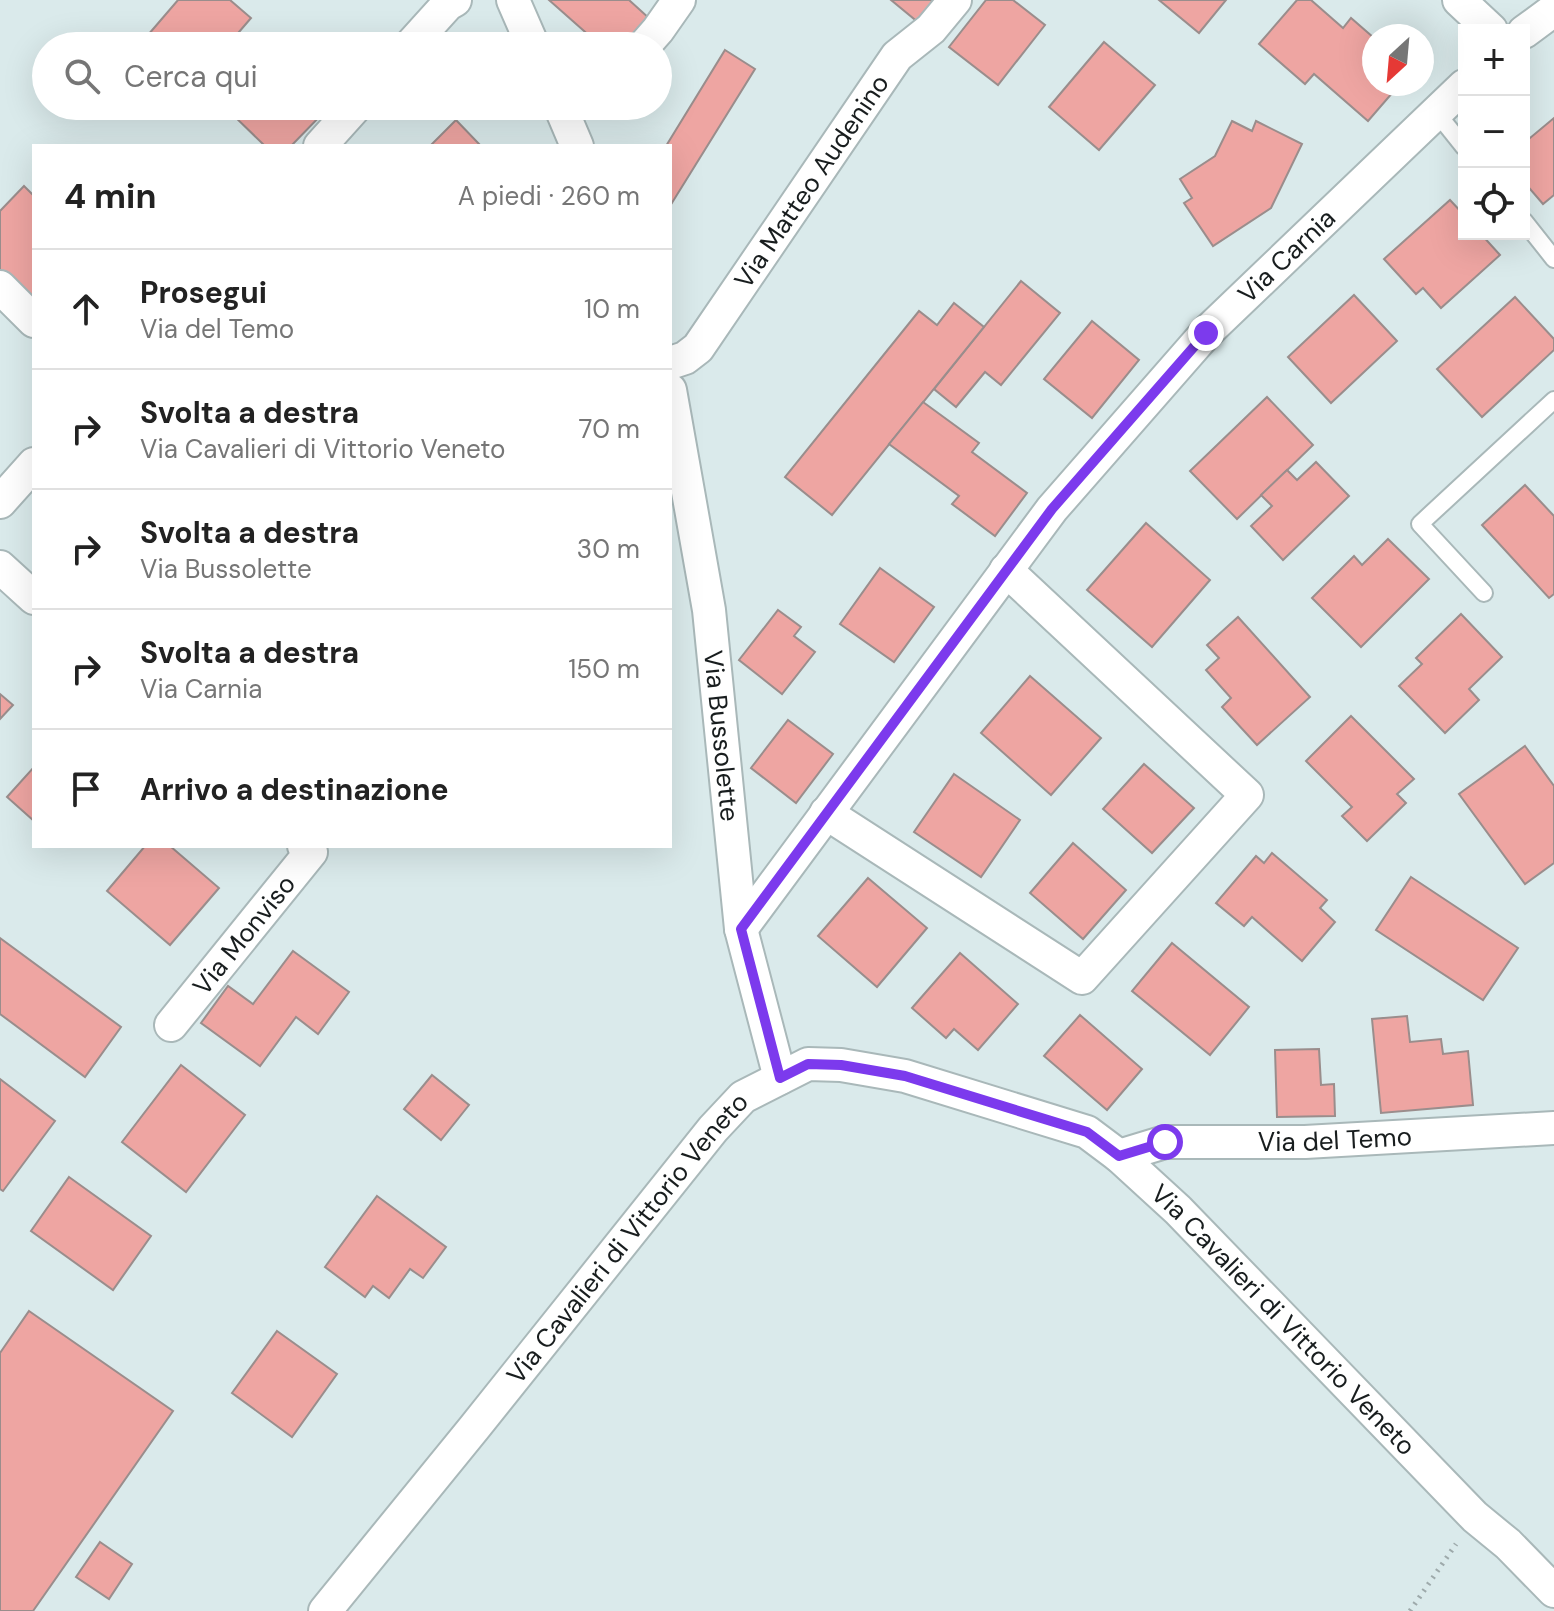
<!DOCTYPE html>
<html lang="it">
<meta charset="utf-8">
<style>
body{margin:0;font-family:"DM Sans",sans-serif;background:#f6f6f6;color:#222}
.controls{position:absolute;right:24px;top:24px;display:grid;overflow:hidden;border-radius:0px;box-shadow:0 8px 32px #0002}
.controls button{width:72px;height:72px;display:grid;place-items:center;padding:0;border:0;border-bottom:2px solid #e0e0e0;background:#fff;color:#222;font:40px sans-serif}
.compass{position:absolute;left:1362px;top:24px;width:72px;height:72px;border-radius:50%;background:#fff;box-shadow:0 8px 32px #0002;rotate:206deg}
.stop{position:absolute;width:24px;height:24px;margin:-18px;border:6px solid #7c3aed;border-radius:50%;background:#fff}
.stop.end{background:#7c3aed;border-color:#fff;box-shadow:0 2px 8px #0008}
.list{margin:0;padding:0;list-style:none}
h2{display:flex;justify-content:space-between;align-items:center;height:104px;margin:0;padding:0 32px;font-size:34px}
h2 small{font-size:26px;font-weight:400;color:#767676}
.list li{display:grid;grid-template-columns:52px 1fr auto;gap:24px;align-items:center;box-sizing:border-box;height:120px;padding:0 32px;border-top:2px solid #e0e0e0}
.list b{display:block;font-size:30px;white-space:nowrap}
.list p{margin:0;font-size:26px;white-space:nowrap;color:#767676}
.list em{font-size:26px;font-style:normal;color:#767676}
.icon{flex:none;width:44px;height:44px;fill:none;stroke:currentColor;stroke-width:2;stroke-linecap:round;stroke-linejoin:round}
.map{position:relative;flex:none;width:1554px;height:1611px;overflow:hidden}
.search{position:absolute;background:#fff;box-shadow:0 8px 32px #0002;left:32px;top:32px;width:640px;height:88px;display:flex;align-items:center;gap:20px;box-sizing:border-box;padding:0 28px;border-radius:44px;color:#767676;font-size:30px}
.panel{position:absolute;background:#fff;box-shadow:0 8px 32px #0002;left:32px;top:144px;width:640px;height:704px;border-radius:0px}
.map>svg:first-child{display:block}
.building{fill:#eea5a2;stroke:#9a8d8c;stroke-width:2}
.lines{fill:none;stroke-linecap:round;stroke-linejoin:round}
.service-casing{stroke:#a9b8b9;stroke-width:20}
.minor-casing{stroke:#a9b8b9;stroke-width:36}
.path{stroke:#9eaaab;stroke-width:5;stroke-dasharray:2 6;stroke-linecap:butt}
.service{stroke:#fff;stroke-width:16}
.minor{stroke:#fff;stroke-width:32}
.route{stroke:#7c3aed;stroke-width:10}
.labels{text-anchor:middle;stroke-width:7;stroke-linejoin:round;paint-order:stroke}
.street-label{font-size:26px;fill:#181d1e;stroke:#daeaeb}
</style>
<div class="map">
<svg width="1554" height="1611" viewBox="0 0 1554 1611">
<rect width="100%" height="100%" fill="#daeaeb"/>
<g class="building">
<path d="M178,0h52l21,18 -24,28h-66l-13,-11z"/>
<path d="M549,0h80l21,19 -25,27h-24z"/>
<path d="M891,0h47l-19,23z"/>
<path d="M986,0h27l32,25 -47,60 -49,-38z"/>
<path d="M1159,0h67l-27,33z"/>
<path d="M1297,0h14l32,28 8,-10 23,20v46h26l-32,37 -54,-47 -9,10 -46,-40z"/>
<path d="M1104,42l51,43 -56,65 -50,-43z"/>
<path d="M725,50l30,19 -85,137v-60h-4z"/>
<path d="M237,106h89l2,2 -37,38h-26l-34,-33z"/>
<path d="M1554,118v77l-11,9 -19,-22v-39z"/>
<path d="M456,120l25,26h-51z"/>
<path d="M1232,121l20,10 4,-10 46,23 -31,64 -58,38 -29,-43 8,-5 -12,-19 35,-23z"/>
<path d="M24,186l10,10v101l-5,5 -29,-28v-63z"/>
<path d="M1450,200l14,15v19h17l19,21 -59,53 -18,-20 -7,6 -32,-35z"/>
<path d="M1021,281l39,32 -59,72 -16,-13 -29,35 -22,-18z"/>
<path d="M1354,295l43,46 -66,62 -43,-46z"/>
<path d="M1515,297l39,42v11l-72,67 -45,-48z"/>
<path d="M954,303l30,24 -152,188 -47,-38 134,-166 18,14z"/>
<path d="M1092,321l47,39 -47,58 -48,-39z"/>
<path d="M1267,397l46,48 -76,74 -47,-48z"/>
<path d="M923,402l56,41 -7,9 55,41 -32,43 -43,-32 7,-8 -70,-52z"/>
<path d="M1316,462l33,34 -66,64 -32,-34 21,-20 -11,-11 26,-25 10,10z"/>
<path d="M1525,485l29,31v78l-5,4 -67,-73z"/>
<path d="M1146,523l64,57 -58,67 -65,-57z"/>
<path d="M1388,539l41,40 -68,68 -49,-49 42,-42 8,9z"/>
<path d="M880,568l54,39 -40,55 -54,-38z"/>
<path d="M778,610l23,17 -7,9 21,16 -33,42 -43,-34z"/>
<path d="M1461,614l41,43 -33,32 10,11 -34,33 -46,-47 23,-22 -6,-6z"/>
<path d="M1238,617l72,80 -53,48 -35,-38 9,-9 -25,-28 13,-12 -12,-13z"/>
<path d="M1030,676l71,62 -50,57 -70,-62z"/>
<path d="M0,694l13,11 -13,14z"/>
<path d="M1351,716l63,63 -17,15 9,9 -39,38 -25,-25 10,-9 -46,-46z"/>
<path d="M788,720l45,34 -37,49 -45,-35z"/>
<path d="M1525,746l29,40v77l-29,21 -66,-90z"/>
<path d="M1144,764l50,44 -42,45 -49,-44z"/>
<path d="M34,767v54l-27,-24z"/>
<path d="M954,774l66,46 -39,57 -67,-45z"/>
<path d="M1073,843l53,47 -43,49 -53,-46z"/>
<path d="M145,846h25l49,42 -49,57 -63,-54z"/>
<path d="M1272,853l55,47 -7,8 15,14 -33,39 -50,-44 -8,9 -28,-23 40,-47 8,7z"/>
<path d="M1411,877l107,71 -35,52 -107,-70z"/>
<path d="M868,878l59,50 -50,59 -59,-51z"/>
<path d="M0,938l121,89 -36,50 -85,-63z"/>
<path d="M1172,943l77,64 -39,48 -78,-64z"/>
<path d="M293,951l56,41 -31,42 -22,-17 -36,49 -59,-43 27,-37 25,18z"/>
<path d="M960,953l58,51 -40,46 -24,-21 -8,9 -34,-30z"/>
<path d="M1080,1015l62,54 -35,41 -63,-54z"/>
<path d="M1407,1016l3,26 31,-3 2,15 25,-3 5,54 -92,8 -9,-94z"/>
<path d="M1319,1049l2,36 13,-1 1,32 -58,1 -2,-67z"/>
<path d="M181,1065l64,50 -59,77 -64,-50z"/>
<path d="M432,1075l37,30 -28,35 -37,-31z"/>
<path d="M0,1079l55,42 -52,70 -3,-2z"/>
<path d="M69,1177l82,59 -38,54 -82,-59z"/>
<path d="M377,1196l69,51 -23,31 -13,-9 -21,29 -16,-12 -8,11 -40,-30z"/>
<path d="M29,1311l144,100 -140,200h-33v-258z"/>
<path d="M277,1331l60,43 -45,63 -60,-44z"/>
<path d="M100,1542l32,22 -23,35 -33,-22z"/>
</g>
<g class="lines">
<defs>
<g id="service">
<path d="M1436,112l28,35"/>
<path d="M1524,221l30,38"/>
<path d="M1484,593l-64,-69 134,-124"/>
</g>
<g id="minor">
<path d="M513,0l20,46"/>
<path d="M1459,0l32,30"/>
<path d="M1524,32l30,-22"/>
<path d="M410,46l38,-42 7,-4"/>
<path d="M644,46l14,-16 21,-30"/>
<path d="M560,106l17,40"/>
<path d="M320,146l36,-40"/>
<path d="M0,287l34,34"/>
<path id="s1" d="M670,363l15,-5 13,-10 199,-292 34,-27 24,-29"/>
<path id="s2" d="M670,390l39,220 32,319 39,149"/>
<path d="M0,502l34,-38"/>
<path d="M0,567l34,31"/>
<path d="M826,813l256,165 165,-183 -241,-225"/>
<path id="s3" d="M741,929l311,-420 154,-176 258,-247"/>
<path id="s4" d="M171,1025l140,-173 -7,-6"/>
<path id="s5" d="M1119,1156l46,-14h140l249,-14"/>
<path id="s6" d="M325,1611l149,-183 239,-299 30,-32 65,-33 33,1 64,11 182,56 32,24 59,54 297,307 33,27 46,47"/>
</g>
</defs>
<use href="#service" class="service-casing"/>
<use href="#minor" class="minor-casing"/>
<path class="path" d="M1410,1611l46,-67"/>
<use href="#service" class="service"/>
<use href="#minor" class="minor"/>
</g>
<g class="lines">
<path class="route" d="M1165,1142l-46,14 -32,-24 -182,-56 -64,-11 -33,-1 -28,14 -39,-149 311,-420 154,-176"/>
</g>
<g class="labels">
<g class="street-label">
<text dy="9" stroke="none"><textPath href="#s1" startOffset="234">Via Matteo Audenino</textPath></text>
<text dy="9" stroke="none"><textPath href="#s3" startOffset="868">Via Carnia</textPath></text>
<text dy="9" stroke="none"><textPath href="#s2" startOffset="350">Via Bussolette</textPath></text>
<text dy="9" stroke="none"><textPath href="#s4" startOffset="116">Via Monviso</textPath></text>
<text dy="9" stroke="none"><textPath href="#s5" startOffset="218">Via del Temo</textPath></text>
<text dy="9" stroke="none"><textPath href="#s6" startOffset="480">Via Cavalieri di Vittorio Veneto</textPath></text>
<text dy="9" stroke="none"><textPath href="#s6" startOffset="1296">Via Cavalieri di Vittorio Veneto</textPath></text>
</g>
</g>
</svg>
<div class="controls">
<button>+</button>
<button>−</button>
<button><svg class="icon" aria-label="locate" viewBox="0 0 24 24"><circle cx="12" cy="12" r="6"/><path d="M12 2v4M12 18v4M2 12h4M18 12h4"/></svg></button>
</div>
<svg class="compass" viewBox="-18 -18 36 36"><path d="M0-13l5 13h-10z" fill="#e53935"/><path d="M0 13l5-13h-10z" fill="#767676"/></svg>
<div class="stop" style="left:1165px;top:1142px"></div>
<div class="stop end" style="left:1206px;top:333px"></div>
<div class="search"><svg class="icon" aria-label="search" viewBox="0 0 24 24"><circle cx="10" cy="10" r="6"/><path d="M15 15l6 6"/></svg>Cerca qui</div>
<section class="panel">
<h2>4 min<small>A piedi · 260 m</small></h2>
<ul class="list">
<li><svg class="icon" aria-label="ahead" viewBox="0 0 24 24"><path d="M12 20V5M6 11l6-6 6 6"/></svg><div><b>Prosegui</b><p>Via del Temo</p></div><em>10 m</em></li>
<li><svg class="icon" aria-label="right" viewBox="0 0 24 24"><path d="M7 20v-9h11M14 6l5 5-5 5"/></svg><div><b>Svolta a destra</b><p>Via Cavalieri di Vittorio Veneto</p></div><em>70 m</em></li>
<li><svg class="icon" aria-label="right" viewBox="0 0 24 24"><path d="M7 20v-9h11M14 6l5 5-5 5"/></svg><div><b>Svolta a destra</b><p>Via Bussolette</p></div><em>30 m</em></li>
<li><svg class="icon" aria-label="right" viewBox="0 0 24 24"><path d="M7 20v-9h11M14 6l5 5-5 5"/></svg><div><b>Svolta a destra</b><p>Via Carnia</p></div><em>150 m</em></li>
<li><svg class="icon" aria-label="arrive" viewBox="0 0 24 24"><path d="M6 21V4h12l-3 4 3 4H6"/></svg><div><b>Arrivo a destinazione</b></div></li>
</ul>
</section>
</div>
